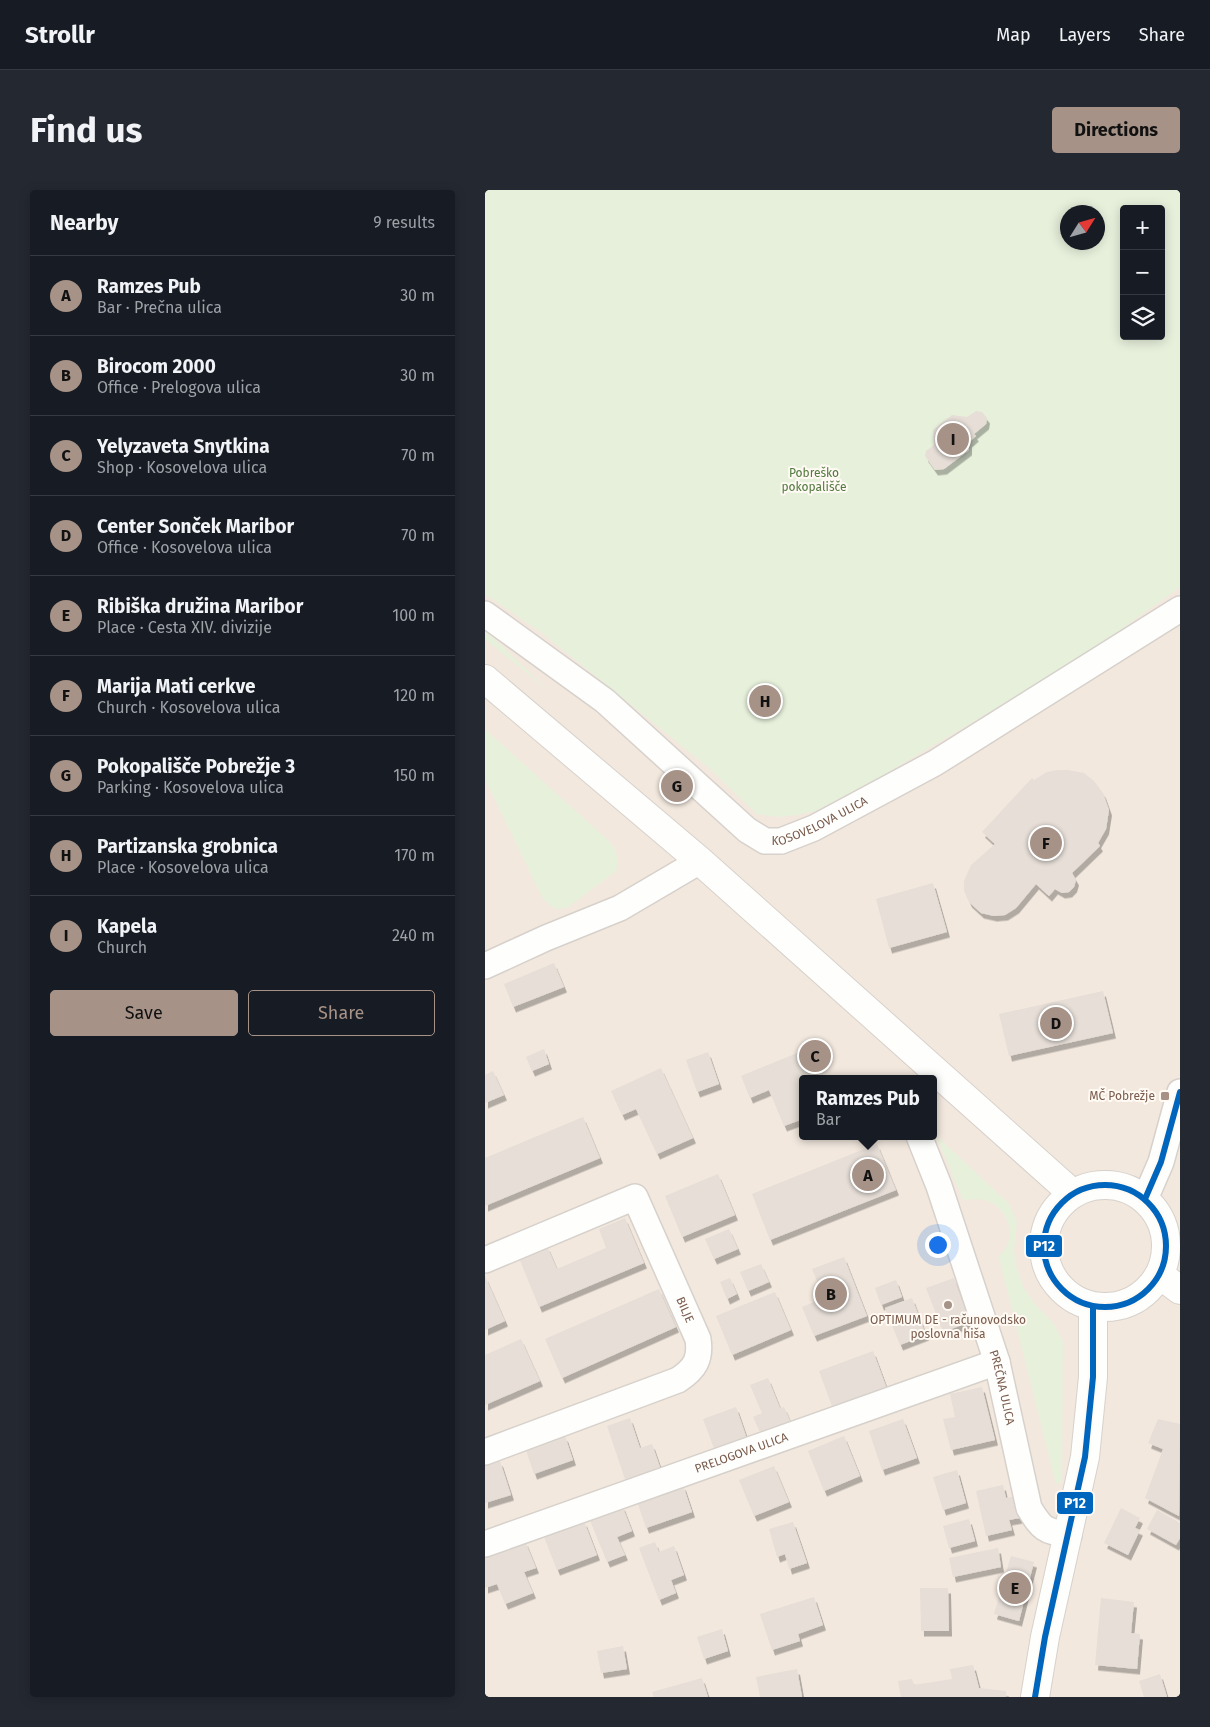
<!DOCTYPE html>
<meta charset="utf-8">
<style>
body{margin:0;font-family:"Fira Sans",sans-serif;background:#242831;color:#f1f3f6}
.controls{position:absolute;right:15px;top:15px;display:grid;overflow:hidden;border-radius:5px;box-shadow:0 2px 12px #0003}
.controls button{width:45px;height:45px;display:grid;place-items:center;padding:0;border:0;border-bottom:1px solid #363941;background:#171b24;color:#f1f3f6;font:25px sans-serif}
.compass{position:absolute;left:575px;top:15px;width:45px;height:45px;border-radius:50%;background:#171b24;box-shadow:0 2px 12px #0003;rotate:53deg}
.you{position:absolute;left:452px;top:1054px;width:18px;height:18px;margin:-12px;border:4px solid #fff;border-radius:50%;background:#1a73e8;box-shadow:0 0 0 8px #1a73e833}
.badge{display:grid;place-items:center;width:32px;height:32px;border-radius:50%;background:#a69286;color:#111;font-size:16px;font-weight:700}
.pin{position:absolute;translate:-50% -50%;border:2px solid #fff;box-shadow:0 1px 5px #0006}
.popup{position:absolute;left:314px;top:885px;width:138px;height:65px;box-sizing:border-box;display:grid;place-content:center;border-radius:5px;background:#171b24;filter:drop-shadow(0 1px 4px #0005);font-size:16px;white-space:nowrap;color:#9ea1a6}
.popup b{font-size:19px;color:#f1f3f6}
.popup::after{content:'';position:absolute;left:50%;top:100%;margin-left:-10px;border:10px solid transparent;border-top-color:#171b24}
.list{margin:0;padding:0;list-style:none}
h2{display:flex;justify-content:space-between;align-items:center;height:65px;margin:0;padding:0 20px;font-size:21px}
h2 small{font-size:16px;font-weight:400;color:#9ea1a6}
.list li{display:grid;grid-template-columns:32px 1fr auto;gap:15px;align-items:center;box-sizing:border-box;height:80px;padding:0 20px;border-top:1px solid #363941}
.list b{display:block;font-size:19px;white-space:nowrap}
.list p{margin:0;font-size:16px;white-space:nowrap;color:#9ea1a6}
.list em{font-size:16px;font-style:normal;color:#9ea1a6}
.actions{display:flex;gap:10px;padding:15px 20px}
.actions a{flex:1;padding:11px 0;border:1px solid #a69286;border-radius:5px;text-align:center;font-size:18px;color:#a69286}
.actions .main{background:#a69286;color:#111}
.icon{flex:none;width:28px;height:28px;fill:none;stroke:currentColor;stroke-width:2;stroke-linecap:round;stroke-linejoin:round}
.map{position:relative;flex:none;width:695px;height:1507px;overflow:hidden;border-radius:5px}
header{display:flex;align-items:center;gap:30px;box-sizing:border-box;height:70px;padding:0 25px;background:#171b24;border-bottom:1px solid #363941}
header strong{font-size:24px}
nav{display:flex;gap:28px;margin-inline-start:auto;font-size:18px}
.intro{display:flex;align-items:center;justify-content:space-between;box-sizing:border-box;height:120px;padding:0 30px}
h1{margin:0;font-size:35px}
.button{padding:12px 22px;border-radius:5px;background:#a69286;color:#111;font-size:18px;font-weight:700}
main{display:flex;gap:30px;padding:0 30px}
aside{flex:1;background:#171b24;border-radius:5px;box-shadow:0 2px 12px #0003}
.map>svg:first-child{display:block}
.residential{fill:#f2e8de;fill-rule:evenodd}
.green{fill:#e7f0db;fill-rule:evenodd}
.building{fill:#e6ded7;filter:url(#shadow)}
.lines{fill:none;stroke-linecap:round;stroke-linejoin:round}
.minor-casing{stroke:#d7d1cb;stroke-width:28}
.tertiary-casing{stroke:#d7d1cb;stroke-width:30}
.minor{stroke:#fefefd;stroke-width:25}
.tertiary{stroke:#fefefd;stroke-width:28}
.bus-1-casing{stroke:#fffaf3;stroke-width:10}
.bus-1{stroke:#0065bd;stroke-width:6}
.poi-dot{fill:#a69286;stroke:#fffaf3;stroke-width:2}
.labels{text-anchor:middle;stroke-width:4;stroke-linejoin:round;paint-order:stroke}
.park-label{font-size:12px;fill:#537a41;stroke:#fffaf3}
.street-label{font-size:12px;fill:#7a5c4d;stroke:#fffaf3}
.poi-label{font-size:12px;fill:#7a5c4d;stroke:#fffaf3;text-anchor:end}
.line-badge{stroke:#fffaf3;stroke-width:2}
.badge-label{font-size:14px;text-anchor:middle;font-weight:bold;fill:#fff}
</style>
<header>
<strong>Strollr</strong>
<nav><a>Map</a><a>Layers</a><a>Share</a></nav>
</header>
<div class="intro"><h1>Find us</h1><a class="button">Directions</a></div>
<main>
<aside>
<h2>Nearby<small>9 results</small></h2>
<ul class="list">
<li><span class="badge">A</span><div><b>Ramzes Pub</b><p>Bar · Prečna ulica</p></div><em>30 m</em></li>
<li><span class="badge">B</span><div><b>Birocom 2000</b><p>Office · Prelogova ulica</p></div><em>30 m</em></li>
<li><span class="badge">C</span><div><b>Yelyzaveta Snytkina</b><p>Shop · Kosovelova ulica</p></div><em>70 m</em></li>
<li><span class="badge">D</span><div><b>Center Sonček Maribor</b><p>Office · Kosovelova ulica</p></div><em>70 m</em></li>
<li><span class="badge">E</span><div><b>Ribiška družina Maribor</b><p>Place · Cesta XIV. divizije</p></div><em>100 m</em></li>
<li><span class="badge">F</span><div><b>Marija Mati cerkve</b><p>Church · Kosovelova ulica</p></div><em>120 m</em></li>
<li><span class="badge">G</span><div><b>Pokopališče Pobrežje 3</b><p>Parking · Kosovelova ulica</p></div><em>150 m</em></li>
<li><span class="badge">H</span><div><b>Partizanska grobnica</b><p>Place · Kosovelova ulica</p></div><em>170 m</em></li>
<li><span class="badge">I</span><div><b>Kapela</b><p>Church</p></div><em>240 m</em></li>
</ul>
<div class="actions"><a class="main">Save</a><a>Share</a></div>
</aside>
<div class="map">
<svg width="695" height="1507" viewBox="0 0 695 1507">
<defs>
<filter id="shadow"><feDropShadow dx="3" dy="5.5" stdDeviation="0" flood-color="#0004"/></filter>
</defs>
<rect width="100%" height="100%" fill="#f9f5f0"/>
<path class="residential" d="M0,0h695v1507h-695zM639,19h37v127h-37zM582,22h30v30h-30zM318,889h130v57h-130z"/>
<g class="green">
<path d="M0,0h695v397l-96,69 -234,139 -35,16 -18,4 -18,2 -22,-3 -49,-47 -166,-134 -57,-39zM639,19h37v127h-37zM582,22h30v30h-30z"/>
<path d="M0,440l65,62 -65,-53z"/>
<path d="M0,539l125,113c7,10 9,16 6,29l-49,37 -12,1 -12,-10 -58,-120z"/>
<path d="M451,945l73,69 8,18 -3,28 3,19 7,19 12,17 18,19 9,18 -1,140 -6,2 -57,-227c4,-5 9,-11 10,-17 4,-16 -7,-34 -22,-39 -7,-3 -16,-1 -24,-1z"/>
</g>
<g class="building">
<path d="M491,221l6,1 5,6 -1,6 -12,10 2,2 -7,6v8l-25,19 -9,1 -10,-14 1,-5 8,-6 -1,-15 19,-15 15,2z"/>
<path d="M572,580h11l16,3 10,8 9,12 6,17 -3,19 -8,14 2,3 -28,27 4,7 -2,7 -5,5 -7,1 -7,-4 -6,7 -13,-12 -20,24 -11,7 -11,1 -13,-3 -12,-11 -5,-11v-10l7,-16 24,-21 -13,-12 50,-54 2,2 13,-8z"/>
<path d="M448,693l14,49 -58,16 -13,-49z"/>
<path d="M69,773l10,24 -51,20 -9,-23z"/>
<path d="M618,801l10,42 -104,23 -10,-42z"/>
<path d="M59,859l5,15 -17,7 -6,-14z"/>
<path d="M322,859l12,30h-16v40l-19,7 -15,-36 -19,8 -9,-22z"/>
<path d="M223,862l11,32 -22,8 -11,-32z"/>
<path d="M176,878l32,70 -36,16 -21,-45 -14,6 -11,-24z"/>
<path d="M8,881l11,24 -19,8v-28z"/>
<path d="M98,927l17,41 -115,48v-48z"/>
<path d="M392,954l19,46 -126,50 -18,-46z"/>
<path d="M233,984l17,41 -53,22 -17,-41z"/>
<path d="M140,1028l19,45 -105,44 -20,-49 28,-12 10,23 49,-21 -7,-19z"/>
<path d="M244,1039l9,20 -24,10 -9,-20z"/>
<path d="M359,1067l23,59 -53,20 -12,-29 22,-9 -12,-29z"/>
<path d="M276,1074l8,18 -21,9 -8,-19z"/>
<path d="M0,1086l20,45 -20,9z"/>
<path d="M245,1088l7,16 -10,5 -7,-17z"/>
<path d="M469,1088l16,44 -27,10 -17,-44z"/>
<path d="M411,1090l6,17 -21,8 -6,-17z"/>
<path d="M174,1099l17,38 -114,51 -17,-39z"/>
<path d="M290,1102l16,38 -59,25 -16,-39z"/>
<path d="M427,1108l14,37 -26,10 -15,-37z"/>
<path d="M36,1149l19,42 -55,24v-50z"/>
<path d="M388,1161l14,38 -54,20 -14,-38z"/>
<path d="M283,1188l12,30 4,-1 7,16 -30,11 -8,-17 9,-4 -12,-28z"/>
<path d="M497,1197l13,53 -44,10 -8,-31 12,-2 -5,-23z"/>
<path d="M251,1217l11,32 -32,12 -12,-32z"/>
<path d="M145,1228l10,30 12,-4 9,26 -35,12 -19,-56z"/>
<path d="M418,1229l14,39 -35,12 -13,-39z"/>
<path d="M673,1229l22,5 -1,92 -34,-18 18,-49 -15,-6z"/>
<path d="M80,1246l8,24 -39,14 -8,-24z"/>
<path d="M359,1246l16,40 -36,15 -16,-40z"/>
<path d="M15,1271l11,34 -26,8v-37z"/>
<path d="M289,1276l15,36 -35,14 -15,-36z"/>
<path d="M472,1280l9,33 -23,7 -10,-33z"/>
<path d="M198,1295l9,27 -46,16 -9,-27z"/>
<path d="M518,1295l3,13 10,-2 4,22 -11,2 3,10 -26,6 -10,-45z"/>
<path d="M137,1315l10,26 -15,6 8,18 -18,7 -18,-44z"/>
<path d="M636,1318l19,10 -5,10 5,2 -12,25 -24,-12z"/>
<path d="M672,1320l23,13v15l-4,7 -29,-16z"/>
<path d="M484,1329l6,22 -26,7 -6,-22z"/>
<path d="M99,1331l13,34 -40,15 -13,-33z"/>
<path d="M308,1332l14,41 -18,6 -4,-15 -8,3 -8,-28z"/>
<path d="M40,1351l11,27 -12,4 9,21 -28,11 -8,-20 -12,4v-31z"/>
<path d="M170,1352l4,10 15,-6 10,29 -13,5 5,13 -17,7 -20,-52z"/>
<path d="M513,1358l3,19 -48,10 -4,-19z"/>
<path d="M526,1366l23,6 -15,59 -25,-7z"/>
<path d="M435,1398h28l1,43h-28z"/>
<path d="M329,1407l9,28 -25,9 2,7 -28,9 -12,-36z"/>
<path d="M616,1408l33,4 -3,31 9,1 -3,35 -42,-4z"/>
<path d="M237,1439l6,22 -24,8 -7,-22z"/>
<path d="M138,1456l4,23 -26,4 -4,-22z"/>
<path d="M488,1475l6,23 27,3v6h-105l-3,-16 14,-2 2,6 38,-6 -2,-10z"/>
<path d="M312,1479l5,28h-42l-4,-20z"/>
<path d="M675,1484l7,23h-23l-5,-16z"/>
<path d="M217,1488l6,19h-54l-2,-5z"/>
</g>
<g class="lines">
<defs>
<g id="minor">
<path id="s1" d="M0,424l120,87 142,129 18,11h16l33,-13 121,-65 245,-154"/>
<path d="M0,776l61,-28 74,-30 80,-47"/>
<path id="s2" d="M434,946l20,50 58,176 32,146c13,21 15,23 40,27"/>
<path d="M660,1009l16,-37 19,-70"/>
<path id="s3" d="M0,1070l150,-63 63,142c3,20 -3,30 -20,41l-193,72"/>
<path id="s4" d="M0,1354l512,-182"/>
</g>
<g id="tertiary">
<path d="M0,489l215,182 372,332"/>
<circle cx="620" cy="1056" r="61"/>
<path d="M675,1085l20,15"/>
<path d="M550,1507l10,-60 40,-180 8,-80v-70"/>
</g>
</defs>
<use href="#minor" class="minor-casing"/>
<use href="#tertiary" class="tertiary-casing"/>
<use href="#minor" class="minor"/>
<use href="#tertiary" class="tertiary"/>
<defs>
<g id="bus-1">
<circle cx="620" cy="1056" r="61"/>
<path d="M660,1009l16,-37 19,-70"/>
<path d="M550,1507l10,-60 40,-180 8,-80v-70"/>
</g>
</defs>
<use href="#bus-1" class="bus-1-casing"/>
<use href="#bus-1" class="bus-1"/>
</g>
<g class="poi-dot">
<rect x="675" y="901" width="10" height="10" rx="2.5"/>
<circle cx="463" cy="1115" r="5"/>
</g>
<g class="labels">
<g class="park-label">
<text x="329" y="287">Pobreško<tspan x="329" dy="14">pokopališče</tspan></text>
</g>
<g class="street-label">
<text dy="4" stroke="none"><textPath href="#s1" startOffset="420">KOSOVELOVA ULICA</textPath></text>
<text dy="4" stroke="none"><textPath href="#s3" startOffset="286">BILJE</textPath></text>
<text dy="4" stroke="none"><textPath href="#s2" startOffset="265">PREČNA ULICA</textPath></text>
<text dy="4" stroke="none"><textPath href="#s4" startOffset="272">PRELOGOVA ULICA</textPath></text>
</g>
<g class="poi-label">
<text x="670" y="910">MČ Pobrežje</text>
<text x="463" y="1134" text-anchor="middle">OPTIMUM DE - računovodsko<tspan x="463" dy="14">poslovna hiša</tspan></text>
</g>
</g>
<g class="line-badge">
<rect x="540" y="1044" width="38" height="24" rx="5" fill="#0065bd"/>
<rect x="571" y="1301" width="38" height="24" rx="5" fill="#0065bd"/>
</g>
<g class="badge-label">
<text x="559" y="1061">P12</text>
<text x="590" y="1318">P12</text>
</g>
</svg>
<div class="controls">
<button>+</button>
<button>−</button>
<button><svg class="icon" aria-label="layers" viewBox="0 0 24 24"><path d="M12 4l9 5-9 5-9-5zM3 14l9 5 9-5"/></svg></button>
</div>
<svg class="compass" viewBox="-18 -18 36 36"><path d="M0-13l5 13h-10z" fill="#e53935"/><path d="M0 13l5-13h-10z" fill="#9ea1a6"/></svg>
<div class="you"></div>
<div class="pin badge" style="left:383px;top:985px">A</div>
<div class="popup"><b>Ramzes Pub</b>Bar</div>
<div class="pin badge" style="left:346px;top:1104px">B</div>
<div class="pin badge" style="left:330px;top:866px">C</div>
<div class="pin badge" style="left:571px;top:833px">D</div>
<div class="pin badge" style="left:530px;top:1398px">E</div>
<div class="pin badge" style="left:561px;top:653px">F</div>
<div class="pin badge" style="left:192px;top:596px">G</div>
<div class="pin badge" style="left:280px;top:511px">H</div>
<div class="pin badge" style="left:468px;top:249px">I</div>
</div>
</main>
